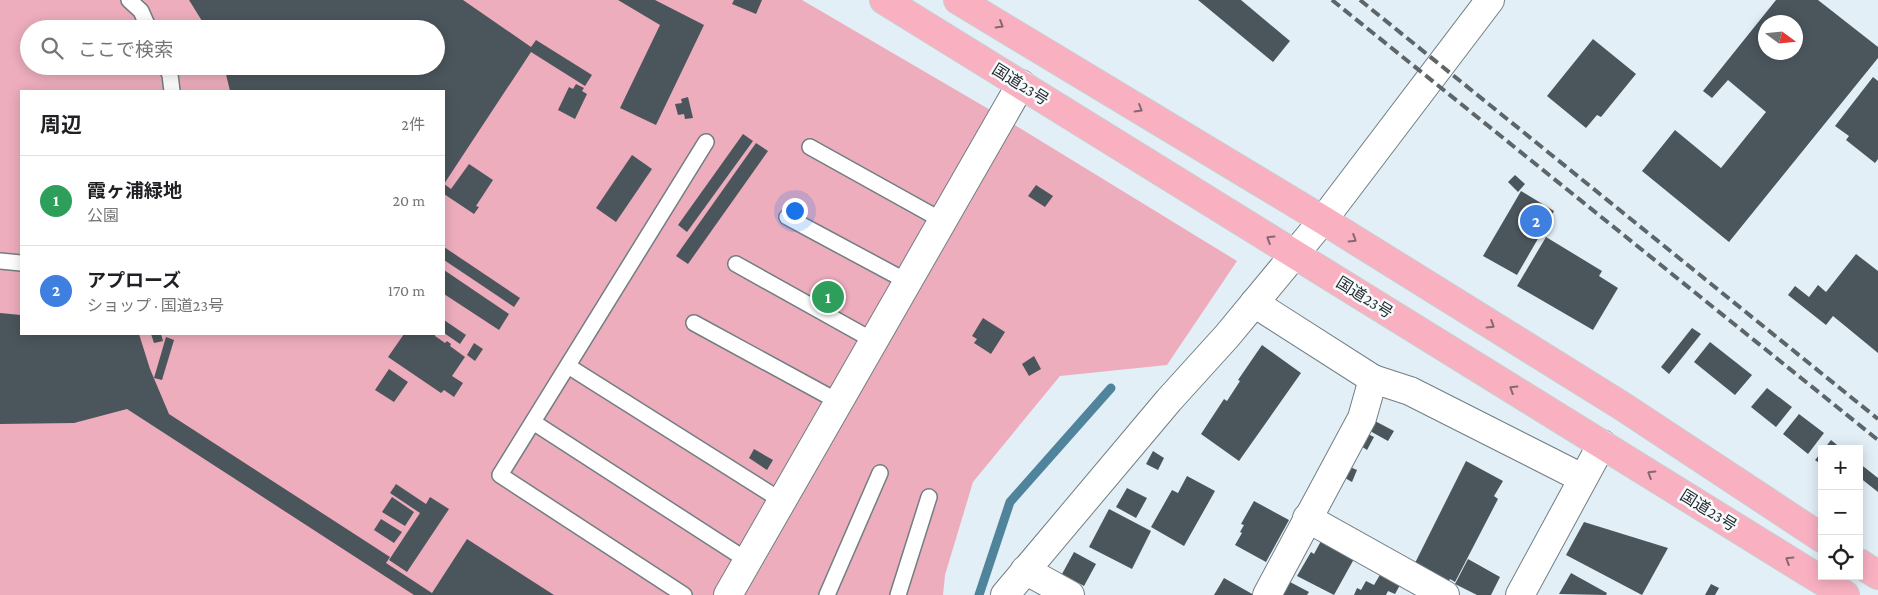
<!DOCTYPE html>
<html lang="ja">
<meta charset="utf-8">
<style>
body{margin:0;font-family:"Crimson Pro","Noto Sans JP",serif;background:#f6f6f6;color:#202124}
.controls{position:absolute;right:15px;bottom:15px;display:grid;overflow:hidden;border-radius:0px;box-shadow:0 2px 12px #0003}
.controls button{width:45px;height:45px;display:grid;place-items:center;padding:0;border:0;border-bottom:1px solid #e0e0e0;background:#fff;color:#202124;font:25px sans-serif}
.compass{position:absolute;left:1758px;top:15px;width:45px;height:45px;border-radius:50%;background:#fff;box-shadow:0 2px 12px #0003;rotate:105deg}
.you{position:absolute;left:794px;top:210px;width:18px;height:18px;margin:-12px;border:4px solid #fff;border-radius:50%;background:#1a73e8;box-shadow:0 0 0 8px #1a73e833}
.badge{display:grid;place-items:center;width:32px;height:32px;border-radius:50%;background:#cd4172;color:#fff;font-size:16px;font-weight:700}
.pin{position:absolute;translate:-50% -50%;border:2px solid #fff;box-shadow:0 1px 5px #0006}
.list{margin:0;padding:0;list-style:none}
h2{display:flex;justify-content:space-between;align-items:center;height:65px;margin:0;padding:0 20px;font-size:21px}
h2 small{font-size:16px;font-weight:400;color:#757577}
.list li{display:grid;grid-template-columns:32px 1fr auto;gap:15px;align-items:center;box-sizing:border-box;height:90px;padding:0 20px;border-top:1px solid #e0e0e0}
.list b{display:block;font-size:19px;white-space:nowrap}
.list p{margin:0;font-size:16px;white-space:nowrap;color:#757577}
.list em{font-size:16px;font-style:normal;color:#757577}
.icon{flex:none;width:28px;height:28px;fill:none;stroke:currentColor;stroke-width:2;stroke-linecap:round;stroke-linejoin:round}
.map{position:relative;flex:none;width:1878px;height:595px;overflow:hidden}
.search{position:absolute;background:#fff;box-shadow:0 2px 12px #0003;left:20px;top:20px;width:425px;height:55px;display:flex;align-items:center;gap:12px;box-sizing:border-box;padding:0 18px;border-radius:28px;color:#757577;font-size:19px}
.panel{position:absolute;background:#fff;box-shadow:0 2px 12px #0003;left:20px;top:90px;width:425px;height:245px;border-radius:0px}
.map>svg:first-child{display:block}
.green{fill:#edadbc;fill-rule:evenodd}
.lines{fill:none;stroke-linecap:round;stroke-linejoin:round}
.stream{stroke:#50849c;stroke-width:9}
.building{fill:#4b565c;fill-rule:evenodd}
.lane-casing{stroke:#727e84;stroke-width:18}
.street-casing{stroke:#727e84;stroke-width:30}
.secondary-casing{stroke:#727e84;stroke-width:30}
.highway-casing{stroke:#cbcccd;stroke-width:30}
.lane{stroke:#fff;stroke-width:15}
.street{stroke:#fff;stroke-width:28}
.secondary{stroke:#fff;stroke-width:28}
.highway{stroke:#f9b1c2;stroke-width:28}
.rail{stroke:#5d6569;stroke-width:4;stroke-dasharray:10 5;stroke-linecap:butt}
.oneway{stroke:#866871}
.labels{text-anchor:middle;stroke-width:5;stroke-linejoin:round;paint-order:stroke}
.street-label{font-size:16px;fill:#272c2f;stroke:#f6fbfe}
</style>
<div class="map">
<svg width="1878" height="595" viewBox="0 0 1878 595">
<rect width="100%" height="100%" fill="#e2eff6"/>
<path class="green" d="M0,0h802l190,111 245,150 -70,104 -107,11 -87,106 -28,93 -2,20h-943zM29,29h407v37h-407zM21,91h423v243h-423z"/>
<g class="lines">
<path class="stream" d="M979,595l31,-93 101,-114"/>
</g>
<g class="building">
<path d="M189,0h274l68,47 5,-7 56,35 -7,11 -54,-34 -87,132v-93h-214l-6,-25h212v-37h-229z"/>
<path d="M618,0h37l49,25 -48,100 -36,-17 40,-83z"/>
<path d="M734,0h28l-6,14 -24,-10z"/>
<path d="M1198,0h43l49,41 -17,21z"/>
<path d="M1776,0h42l60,47v11l-149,184 -87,-71 33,-41 46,38 45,-56 -38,-32 -16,18 -9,-7zM1766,22h30v30h-30z"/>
<path d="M1593,39l43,35 -35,43 -4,-2 -11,13 -39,-32z"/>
<path d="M1873,77l5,4v78l-3,4 -29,-23 3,-4 -14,-10z"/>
<path d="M576,84l8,4 -2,3 5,3 -12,25 -17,-9 11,-23 4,2z"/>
<path d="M688,97l5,21 -8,1 -1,-5 -6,1 -3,-11 7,-1 -1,-4z"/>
<path d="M743,134l10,7 -66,91 -9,-7z"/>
<path d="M756,143l12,8 -80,113 -12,-8z"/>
<path d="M632,155l20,14 -36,53 -20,-14z"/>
<path d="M469,164l24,16 -17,26 3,1 -5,7 -30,-20v-10l7,5z"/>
<path d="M1515,175l10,9 -7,8 -10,-10z"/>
<path d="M1036,185l17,11 -8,11 -17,-11z"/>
<path d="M1521,191l33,20 -37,64 -34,-19z"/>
<path d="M1546,237l56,34 -3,5 19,12 -25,42 -76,-44z"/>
<path d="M444,247l76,51 -6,9 -70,-47z"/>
<path d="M1856,254l22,17v82l-45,-37 -7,9 -38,-30 7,-9 14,11 9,-12 8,7z"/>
<path d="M444,270l65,44 -10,16 -55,-36z"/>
<path d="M0,313l21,2v19h118l11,35 19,45 221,143 -4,6 46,30 35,-54 87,56h-140l-287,-186 -53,14 -74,1z"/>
<path d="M983,318l22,14 -14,22 -17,-11 3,-4 -5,-3z"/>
<path d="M444,320l22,15 -6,9 -16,-11z"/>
<path d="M1692,328l9,6 -32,40 -8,-7z"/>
<path d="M151,334h10l2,7 -9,2z"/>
<path d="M404,334h31v2l10,7 2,-2 4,3 -1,2 15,11 -13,19 11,7 -9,14 -10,-7 -3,3 -53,-36z"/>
<path d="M166,337l8,3 -12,40 -8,-2z"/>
<path d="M1710,342l42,33 -17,20 -41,-33z"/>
<path d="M474,343l9,6 -8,12 -8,-6z"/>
<path d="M1262,345l39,28 -62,88 -38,-27 23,-35 3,2 13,-20 -2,-1z"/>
<path d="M1034,356l7,13 -12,7 -7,-12z"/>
<path d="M389,369l19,13 -14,20 -19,-12z"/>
<path d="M1767,388l25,19 -16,20 -25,-20z"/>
<path d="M1799,414l25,19 -16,21 -25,-20z"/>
<path d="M1375,421l19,10 -6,10 -18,-10z"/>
<path d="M1368,434l6,3 -7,13 -6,-4z"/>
<path d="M1831,440l11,9h-18z"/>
<path d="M754,449l19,11 -6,10 -18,-12z"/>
<path d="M1153,451l11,7 -6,12 -12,-6z"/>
<path d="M1822,452v13l-7,-5z"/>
<path d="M1466,461l37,20 -9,15 4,3 -43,83 -5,-3 -2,4 -34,-18z"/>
<path d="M1859,463l19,15v14l-19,-15z"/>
<path d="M1350,467l7,3 -5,12 -7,-4z"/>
<path d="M1187,476l28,15 -31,55 -33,-19 21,-37 6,3z"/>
<path d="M396,484l30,20 4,-7 19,12 -42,63 -18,-12 31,-47 -30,-20z"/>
<path d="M1127,488l20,10 -11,20 -20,-11z"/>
<path d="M392,497l22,15 -9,14 -23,-14z"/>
<path d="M1254,501l35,19 -23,42 -31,-17 7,-12 -2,-1 4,-7 -3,-1z"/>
<path d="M1109,509l42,22 -19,38 -43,-22z"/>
<path d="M381,519l21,13 -8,11 -20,-13z"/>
<path d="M1584,522l84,26 -26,47 -76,-40z"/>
<path d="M1321,541l33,18 -20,36 -37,-19 14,-24 3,2z"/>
<path d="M1074,552l22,12 -12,22 -22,-12z"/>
<path d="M1468,559l32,18 -9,18h-14l-22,-11z"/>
<path d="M1381,573l19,12 -5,9 -7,-3 -2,4h-32l3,-7 4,2 5,-9 8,4z"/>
<path d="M1571,573l36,20 -1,2 -47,-1z"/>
<path d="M1224,578l30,17h-40z"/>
<path d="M1290,582l19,10 -2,3h-24z"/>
<path d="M1711,584l8,4 -4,7h-10z"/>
</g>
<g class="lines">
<defs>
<g id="lane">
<path d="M129,0l12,11 8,18"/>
<path d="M166,66l4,9 2,16"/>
<path d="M810,147l133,74"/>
<path d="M787,217l121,65"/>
<path d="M0,261l21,2"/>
<path d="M736,264l138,77"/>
<path d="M694,323l145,79"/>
<path d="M568,366l214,135"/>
<path d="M533,422l215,139"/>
<path d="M684,595l-184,-120 206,-333"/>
<path d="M827,595l53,-122"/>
<path d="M898,595l31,-98"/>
</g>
<g id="street">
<path d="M1254,303l119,76 37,12 172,87"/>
<path d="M1307,518l138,77"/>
<path d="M1025,570l45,25"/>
<path d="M1005,595l164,-195 58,-64 96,-116"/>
<path d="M1267,595l95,-177 11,-39"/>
<path d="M1520,595l82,-151"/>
</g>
<g id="secondary">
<path d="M1323,220l167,-220"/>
<path d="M728,595l293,-511"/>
</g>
<g id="highway">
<path d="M884,0l961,595"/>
<path d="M958,0l365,220 299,186 200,132"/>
<path d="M1859,563l19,12"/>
</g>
</defs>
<use href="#lane" class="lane-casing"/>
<use href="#street" class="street-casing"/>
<use href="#secondary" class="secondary-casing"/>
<use href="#highway" class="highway-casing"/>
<use href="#lane" class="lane"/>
<use href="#street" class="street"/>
<use href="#secondary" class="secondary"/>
<use href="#highway" class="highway"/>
<g class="rail">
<path d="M1332,0l546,440"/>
<path d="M1360,0l518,419"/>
</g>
</g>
<defs><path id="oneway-chevron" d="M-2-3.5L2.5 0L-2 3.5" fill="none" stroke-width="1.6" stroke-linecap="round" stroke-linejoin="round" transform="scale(1.25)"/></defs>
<g class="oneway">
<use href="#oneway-chevron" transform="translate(1000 25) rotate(31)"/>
<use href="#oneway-chevron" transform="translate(1139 109) rotate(31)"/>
<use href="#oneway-chevron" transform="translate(1270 239) rotate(-148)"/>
<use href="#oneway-chevron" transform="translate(1353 239) rotate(32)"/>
<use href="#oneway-chevron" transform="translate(1491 325) rotate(32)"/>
<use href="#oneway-chevron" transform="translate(1513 389) rotate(-148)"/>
<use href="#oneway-chevron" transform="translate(1651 474) rotate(-148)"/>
<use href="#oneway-chevron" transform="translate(1789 560) rotate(-148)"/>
</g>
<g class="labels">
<g class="street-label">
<text transform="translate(1021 84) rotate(32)" y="6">国道23号</text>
<text transform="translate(1365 297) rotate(32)" y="6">国道23号</text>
<text transform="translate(1709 510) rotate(32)" y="6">国道23号</text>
</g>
</g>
</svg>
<div class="controls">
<button>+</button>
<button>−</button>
<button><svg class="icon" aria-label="locate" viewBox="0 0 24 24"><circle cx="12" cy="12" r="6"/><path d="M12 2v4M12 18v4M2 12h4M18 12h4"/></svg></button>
</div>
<svg class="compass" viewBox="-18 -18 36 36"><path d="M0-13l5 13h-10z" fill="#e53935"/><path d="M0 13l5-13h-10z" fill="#757577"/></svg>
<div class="you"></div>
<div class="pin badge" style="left:828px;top:297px;background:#2e9e5b">1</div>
<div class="pin badge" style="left:1536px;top:221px;background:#3f7fe0">2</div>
<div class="search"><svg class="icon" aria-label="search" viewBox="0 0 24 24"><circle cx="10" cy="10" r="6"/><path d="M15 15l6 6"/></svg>ここで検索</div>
<section class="panel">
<h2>周辺<small>2件</small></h2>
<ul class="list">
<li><span class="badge" style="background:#2e9e5b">1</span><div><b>霞ヶ浦緑地</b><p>公園</p></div><em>20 m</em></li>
<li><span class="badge" style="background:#3f7fe0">2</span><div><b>アプローズ</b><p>ショップ · 国道23号</p></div><em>170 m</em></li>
</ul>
</section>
</div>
